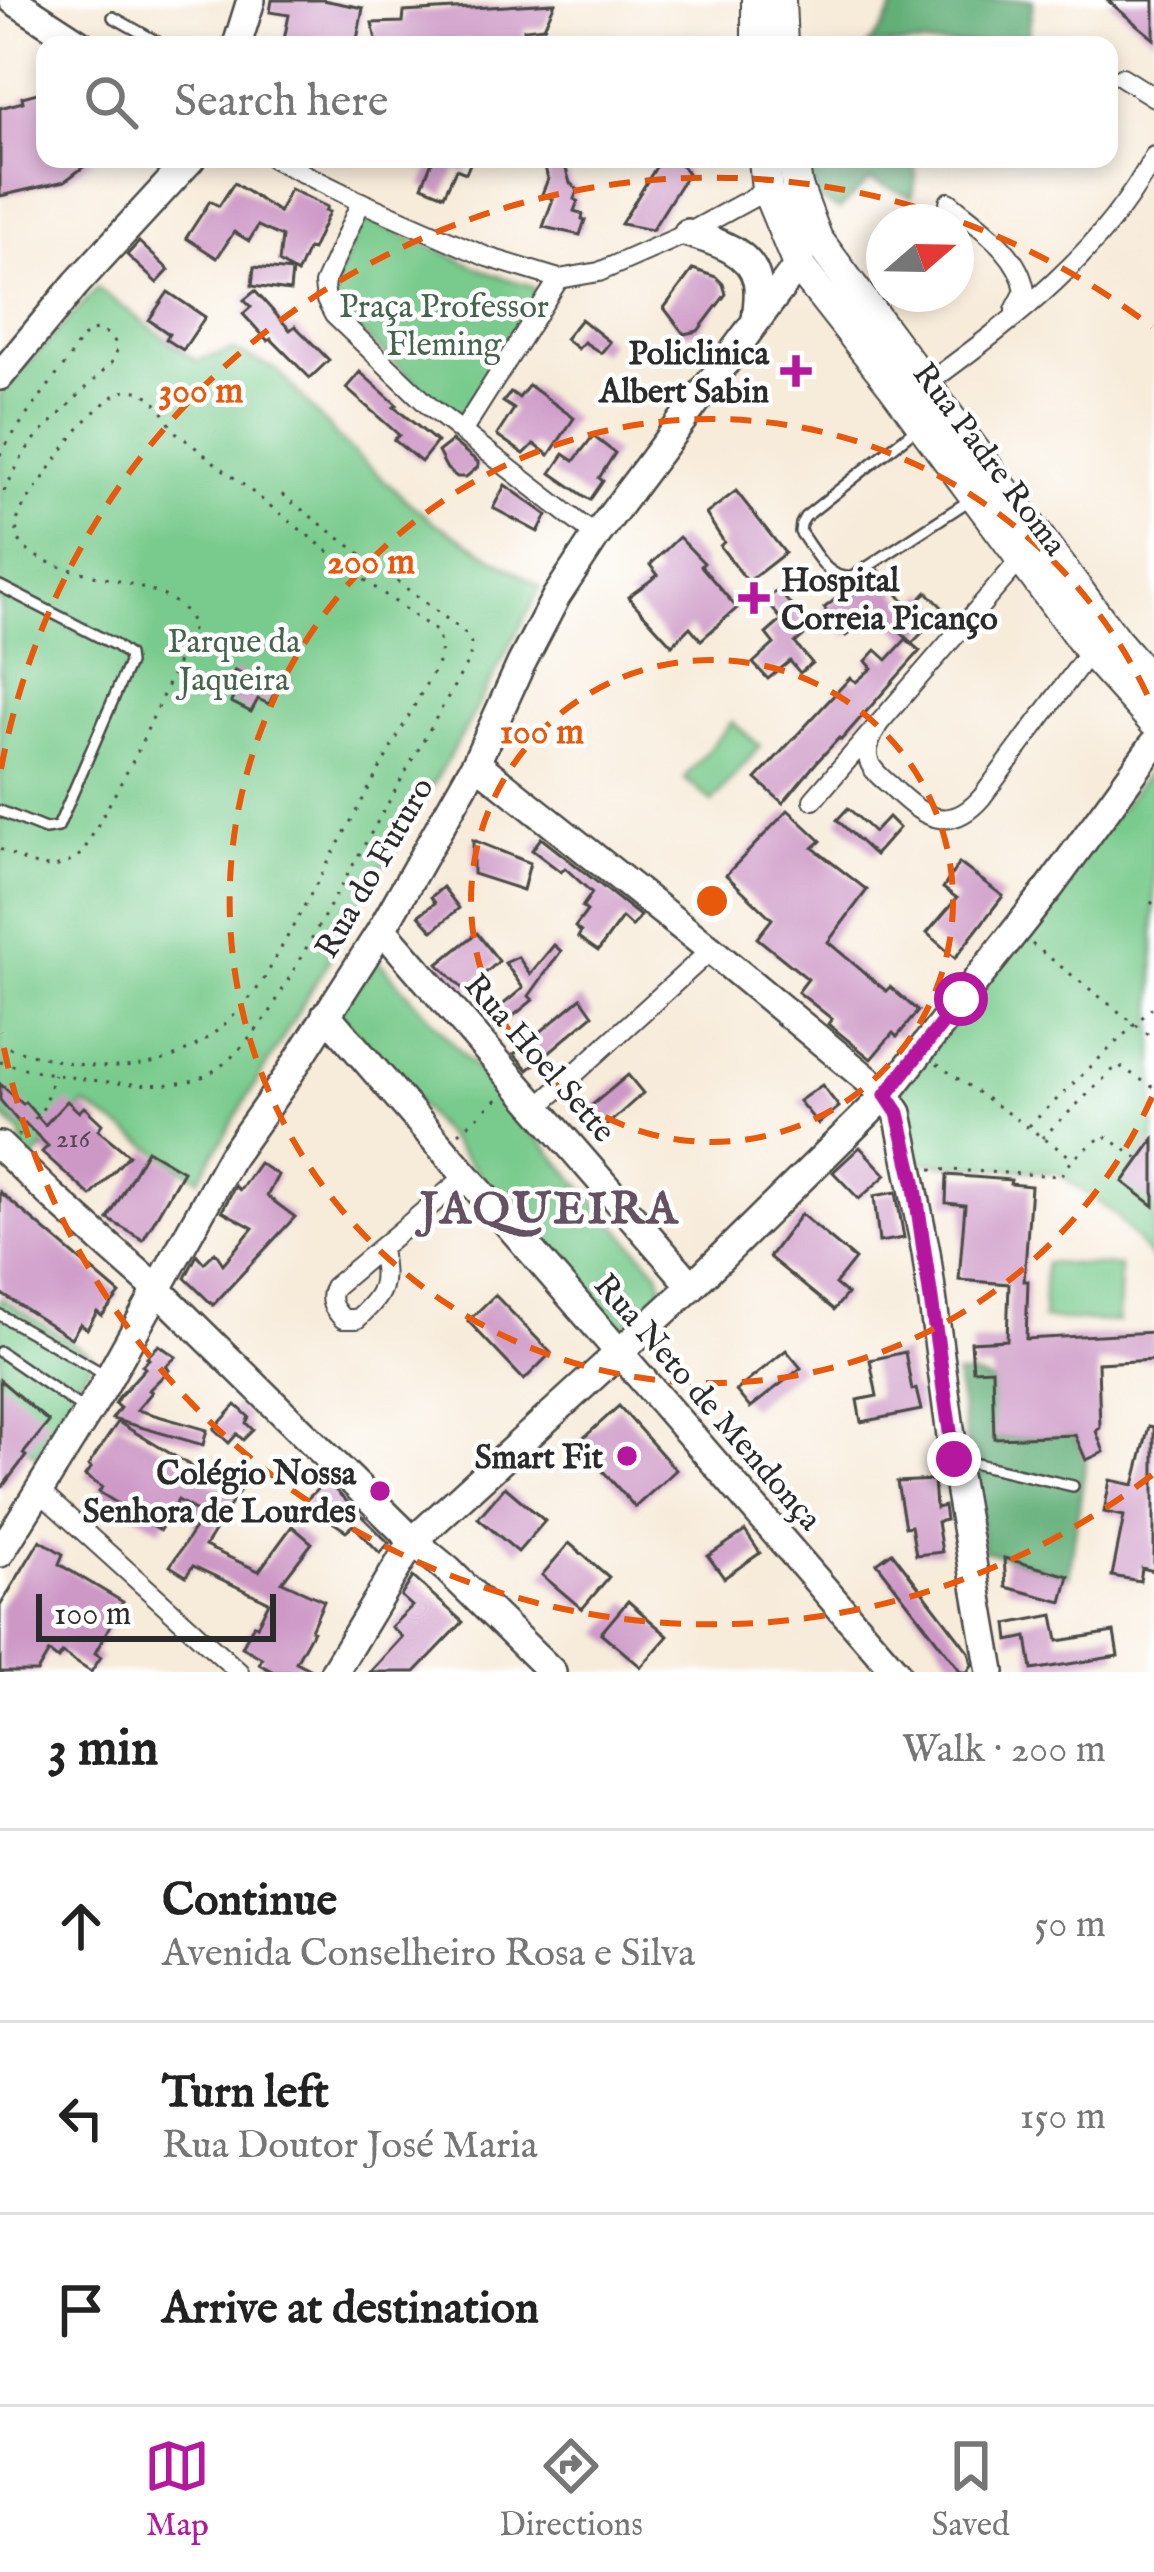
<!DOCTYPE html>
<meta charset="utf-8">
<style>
body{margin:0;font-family:"IM FELL English",serif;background:#f2f2f2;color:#222}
.compass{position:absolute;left:866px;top:204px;width:108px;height:108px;border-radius:50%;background:#fff;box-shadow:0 6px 18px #0003;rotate:70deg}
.scale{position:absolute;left:36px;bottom:30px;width:240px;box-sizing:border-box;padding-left:12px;border:6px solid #2b2b2b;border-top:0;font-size:33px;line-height:42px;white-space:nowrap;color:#2b2b2b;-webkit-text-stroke:9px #fff;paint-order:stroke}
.stop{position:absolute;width:36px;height:36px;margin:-27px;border:9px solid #b5179e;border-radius:50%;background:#fff}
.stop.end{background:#b5179e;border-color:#fff;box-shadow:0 3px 12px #0008}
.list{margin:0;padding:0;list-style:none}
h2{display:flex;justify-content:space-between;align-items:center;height:156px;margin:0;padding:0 48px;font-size:51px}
h2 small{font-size:39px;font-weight:400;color:#767676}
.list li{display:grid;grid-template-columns:78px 1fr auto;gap:36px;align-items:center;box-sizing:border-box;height:192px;padding:0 48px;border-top:3px solid #e0e0e0}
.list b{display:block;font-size:45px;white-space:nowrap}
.list p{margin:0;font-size:39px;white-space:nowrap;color:#767676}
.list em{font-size:39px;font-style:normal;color:#767676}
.icon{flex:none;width:66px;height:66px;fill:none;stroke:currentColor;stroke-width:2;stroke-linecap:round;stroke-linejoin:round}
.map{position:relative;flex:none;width:1154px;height:1672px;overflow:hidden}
.search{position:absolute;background:#fff;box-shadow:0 6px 18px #0003;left:36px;right:36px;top:36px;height:132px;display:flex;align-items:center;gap:30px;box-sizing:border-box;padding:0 42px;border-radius:24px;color:#767676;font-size:45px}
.sheet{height:732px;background:#fff}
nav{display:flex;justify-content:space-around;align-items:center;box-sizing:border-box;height:168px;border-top:3px solid #e0e0e0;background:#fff;font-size:33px;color:#767676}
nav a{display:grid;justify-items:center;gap:6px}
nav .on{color:#b5179e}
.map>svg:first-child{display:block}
.green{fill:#79cb8d;stroke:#527b5c;stroke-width:3}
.forest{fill:#62af78;stroke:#466d52;stroke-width:3}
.building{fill:#cd98c6}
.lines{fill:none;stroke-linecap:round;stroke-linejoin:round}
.lane-casing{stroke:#4a4845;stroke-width:14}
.street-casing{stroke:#4a4845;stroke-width:22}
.secondary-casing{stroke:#4a4845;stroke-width:32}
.primary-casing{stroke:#4a4845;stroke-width:34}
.path{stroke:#4a4845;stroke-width:3;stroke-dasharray:3 9;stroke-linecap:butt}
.lane{stroke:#fff;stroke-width:9}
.street{stroke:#fff;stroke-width:18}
.secondary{stroke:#fff;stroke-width:27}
.primary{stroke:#fff;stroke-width:30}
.route{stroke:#b5179e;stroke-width:15}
.ring{fill:none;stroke:#e8590c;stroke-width:6;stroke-dasharray:21 15}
.poi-dot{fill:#b5179e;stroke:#fff;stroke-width:4.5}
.labels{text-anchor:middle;stroke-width:9;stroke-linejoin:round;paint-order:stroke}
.number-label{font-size:27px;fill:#544652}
.park-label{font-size:33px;fill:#46634d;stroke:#fff}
.poi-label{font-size:33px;font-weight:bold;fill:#2b2b2b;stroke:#fff;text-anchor:end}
.street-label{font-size:33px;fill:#2b2b2b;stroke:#fff}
.district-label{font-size:45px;font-weight:bold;letter-spacing:3px;fill:#645161;stroke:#fff}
.centre{fill:#e8590c;stroke:#fff;stroke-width:6}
.ring-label{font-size:36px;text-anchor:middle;font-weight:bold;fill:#e8590c;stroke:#fff;stroke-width:9;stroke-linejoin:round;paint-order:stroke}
</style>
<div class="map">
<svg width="1154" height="1672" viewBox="0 0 1154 1672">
<rect width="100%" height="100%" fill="#fff"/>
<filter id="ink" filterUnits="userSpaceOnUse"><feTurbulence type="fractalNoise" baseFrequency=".00833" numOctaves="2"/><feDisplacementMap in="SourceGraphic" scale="24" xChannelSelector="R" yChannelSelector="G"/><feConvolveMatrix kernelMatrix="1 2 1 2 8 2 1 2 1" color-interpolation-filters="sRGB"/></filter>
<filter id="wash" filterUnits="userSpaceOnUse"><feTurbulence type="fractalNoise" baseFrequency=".004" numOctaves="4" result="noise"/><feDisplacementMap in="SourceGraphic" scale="48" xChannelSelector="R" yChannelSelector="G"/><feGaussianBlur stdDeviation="2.7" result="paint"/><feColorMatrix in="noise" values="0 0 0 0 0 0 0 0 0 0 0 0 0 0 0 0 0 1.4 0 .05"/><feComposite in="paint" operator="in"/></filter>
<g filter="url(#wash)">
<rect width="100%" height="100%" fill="#f7ebd9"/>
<g class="green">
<path d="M372,221l123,54 34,10 7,5 4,10 -36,58 -40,53 -11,5 -111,-101 -10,-25 27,-62 6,-6z"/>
<path d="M97,288l99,73 37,-11 44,20 66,73 69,62 20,16 109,66 -76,143 -79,134 -9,3 -13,21 2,9 -167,282 -115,-75 -54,59 -8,-8 -1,-22 -21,-20v-719z"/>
<path d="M732,722l28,24 -48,56 -28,-24z"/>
<path d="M1154,765v496l-39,-47 -57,-41 -142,-11 -19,-70z"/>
<path d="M378,960l280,312 4,11 -1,6 -33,34 -15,6 -276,-319z"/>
<path d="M1045,1263l75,3 -2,56 -75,-3z"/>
<path d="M0,1298l94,59 -58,99 -36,-30z"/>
</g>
<g class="forest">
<path d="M898,0h135l-6,43 -4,2h-155l13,-14z"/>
<path d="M809,159h105l2,19 -4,19 -42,-17 -31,30 -23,-12z"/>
<path d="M956,1375h16l22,7 3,57 76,-5 13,26 -17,116 -85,-25z"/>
</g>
<g id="blocks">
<g class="building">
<path d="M272,0h51l40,8 -7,37h-73l6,-30 -19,-3z"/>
<path d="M1107,0h47v39z"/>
<path d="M555,3l-11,24 -20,2 1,15 -52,1v-4l-96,3 -5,-21 31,-1 1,-10z"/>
<path d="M45,91v68h49l-29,22 -65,15v-88l23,-6 -1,-5z"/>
<path d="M433,159h39l-6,14 -10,-4 -12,26 -22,-9z"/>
<path d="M557,159l7,3 6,21 8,7 -4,9 4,2 -4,10 9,3 -1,5 3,1 -5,15 -37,-8 10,-28 -11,-5 6,-15 -4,-16z"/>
<path d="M661,159h15l12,14 -36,57 -31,-6z"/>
<path d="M234,183l45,29 11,-23 37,18 -2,4 4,1 -17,38 -4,-1 -11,25 -18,-12 3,-25 -24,-11 -9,15 -15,-9 -17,26 -31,-20 24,-37 9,5z"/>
<path d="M139,242l30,28 -12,13 -30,-28z"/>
<path d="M254,267l38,4 -2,20 -38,-5z"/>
<path d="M693,269l23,8 7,7 3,10 -28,37 -14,3 -20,-26z"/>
<path d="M255,291l35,39 5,-4 34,34 -19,18 -39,-39 -3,2 -25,-27 8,-7 -7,-7z"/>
<path d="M168,292l37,25 -22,33 -17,-11 3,-5 -20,-14z"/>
<path d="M581,319l29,23 -9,11 -17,-11 -6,7 -13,-10z"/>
<path d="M360,372l37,33 -3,2 43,35 -16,20 -27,-22 5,-5 -53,-47z"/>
<path d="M529,385l45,33 -25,37 -15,-11 -10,10 -27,-19 17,-26 -11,-7 8,-10 8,6z"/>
<path d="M593,436l22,17 -16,25 4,3 -13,19 -39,-27 13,-19 10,7z"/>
<path d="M452,441l26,21v5l-12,10h-9l-10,-8 -9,-17z"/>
<path d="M505,485l42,30 -9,17 -45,-24z"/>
<path d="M736,491l49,62 -37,29 -28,-36 4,-4 -18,-28z"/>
<path d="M679,537l25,26 -3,3 36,42 -36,32 -11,-13 -18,18 -44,-48 30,-22 -8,-10z"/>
<path d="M879,570l31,39 17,-17 18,18 -33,33 -35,-32 -31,25 -22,-28 28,-22z"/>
<path d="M778,590l33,39 -16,14 17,20 -12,10 -10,-12 -22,18 -15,-16 21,-19 -8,-10 16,-14 -17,-20z"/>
<path d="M906,639l14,12 -79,89 -2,-2 -23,25 -33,40 -27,-24 94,-101 6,4 16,-14 -6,-7 10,-11 11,10z"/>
<path d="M235,670l41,20 -7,14 -11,-5 -7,13 -20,-10 7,-15 -9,-5z"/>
<path d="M848,808l26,24 14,-15 11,11 -24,27 -38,-35z"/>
<path d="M788,810l33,31 -8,7 54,42 -39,52 58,49 4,-4 28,24 -21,26 -4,-4 -22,26 -43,-35 4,-5 -34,-27 10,-13 -51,-41 15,-19 -46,-44z"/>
<path d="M541,838l99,78 -8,11 -10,-9 -24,33 -20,-14 3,-5 -6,-5 12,-16 -5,-4 10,-14 -27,-25 -4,4 -29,-22z"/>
<path d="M473,840l57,23 -7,27 -50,-16z"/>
<path d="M959,863l44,33 -48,62 -28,-25 30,-35 -14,-10z"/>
<path d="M443,887l16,21 -26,23 -14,-16 16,-12 -4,-6z"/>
<path d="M477,933l22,28 -34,30 -27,-27z"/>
<path d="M554,945l7,6 -32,45 4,4 -38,31 -7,-14 35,-29 -18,-25 13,-6 12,17z"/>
<path d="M581,998l12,17 -65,55 -14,-16z"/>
<path d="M628,1075l15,18 -47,42 -17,-19z"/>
<path d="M0,1084l23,20 2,-2 20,23 22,-24 12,11 5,-5 18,17 -4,6 31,25 -38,41 -49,-44 6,-6 -23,-23 -3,3 -22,-26z"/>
<path d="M822,1085l17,22 -21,17 -19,-23z"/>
<path d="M1154,1139v67l-31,-24z"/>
<path d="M860,1147l26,28 -27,24 -26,-27z"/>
<path d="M147,1150l36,21 -40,69 -35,-21z"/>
<path d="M259,1163l19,12 -11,21 28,21 -82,88 -28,-27 12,-23 7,8 11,-11 8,12 30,-36 -31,-17 13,-25 5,4z"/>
<path d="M947,1175l64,5 -1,4 21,2 -7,95h4l-2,58 128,-7v28l-56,3 2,65 -4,3 8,21 -18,8 -11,-25 -81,3 -2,-69 -19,1 -2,-28 36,-2 2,-56 -50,-4 6,-75 -19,-2z"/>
<path d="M0,1192l120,102 -18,22 -5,-4 -10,17 -7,-5 -9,14 -71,-45z"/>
<path d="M896,1192l8,46 -25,4 -5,-46z"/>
<path d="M801,1214l54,45 -20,25 12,10 -13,16 -65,-53z"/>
<path d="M495,1295l56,58 -27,27 -56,-59z"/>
<path d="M159,1345l17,12 -10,9 3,4 -20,20 3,2 -15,18 70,20 -4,15 -91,-26 8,-11 -5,-4 4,-7 26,-29 -3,-3 7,-6 -2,-2z"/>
<path d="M786,1350l15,18 -51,40 -14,-17z"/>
<path d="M905,1352l7,38 4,-1 5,21 -60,12 -4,-22 20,-4 -7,-36z"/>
<path d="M0,1380l49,42 -26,32 3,2 -26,34z"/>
<path d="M236,1405l13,12 -3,6 7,7 -10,10 -6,-6 -8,9 -15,-14z"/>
<path d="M619,1406l57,64 -41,37 -57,-64z"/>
<path d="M118,1422l83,50 -2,4 21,12 6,-9 15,9 -36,58 54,25 33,-45 20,17 -30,39 42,19 -13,29 2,1 -17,31 19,10h-41l-15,-8 3,-6 -20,-11 12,-23 3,2 12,-24 -76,-36 -7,10 -16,-10 25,-38 -1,-6 4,-10 -20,-12 -18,30 -61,-38 3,-5 -17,-11 6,-8 -3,-2z"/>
<path d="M1149,1426l5,1v144l-12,-3 -2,13 -28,-5 12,-60 -20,-4 6,-32 24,5z"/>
<path d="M934,1480l2,28 8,-2 2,14 -9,2 5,30 -26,3 -5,-29 -6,1 -8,-45z"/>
<path d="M326,1481l63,62 -9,10 -27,-28 -7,6 -43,-28z"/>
<path d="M505,1487l40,34 -27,31 -40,-34z"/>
<path d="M745,1531l15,22 -36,25 -16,-22z"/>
<path d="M40,1540l23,14 -4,10 64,38 -28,51 6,4 -10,15 -29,-19 -4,6 -9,-7 -12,20h-37v-66z"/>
<path d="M569,1543l40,34 -27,32 -40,-34z"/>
<path d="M892,1552l77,100 3,13 -5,7h-6l-84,-109z"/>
<path d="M1004,1558l65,18 -7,26 -56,-15z"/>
<path d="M413,1577l50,45 -48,50h-45l32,-35 -11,-10 21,-21 -11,-10z"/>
<path d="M628,1601l40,35 -27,31 -40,-34z"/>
<path d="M1053,1615l5,26 56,-9 4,24 -86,14 -5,-33 -18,4 -2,-17z"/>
</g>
</g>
</g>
<g filter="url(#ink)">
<use href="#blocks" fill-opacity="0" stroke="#4a4845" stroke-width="3"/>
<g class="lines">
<defs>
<g id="lane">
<path d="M113,17l50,28"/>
<path d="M918,427l-113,90 -4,7 -1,8c14,18 27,49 52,45l121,-79"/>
<path d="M0,586l115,59 13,10 1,8 -71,164 -13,2 -45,-18"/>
<path d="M0,1315l104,59"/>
<path d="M0,1352l83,57"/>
<path d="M959,1460l114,26"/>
</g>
<g id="street">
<path d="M1122,77l32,20"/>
<path d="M274,159l87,43 126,55 72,22 40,-7 89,-39 79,-43"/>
<path d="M361,202l-37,82 2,16 8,15 96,92 166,129"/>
<path d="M949,202c28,24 70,49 76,89l-10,19"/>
<path d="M927,384c87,-64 176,-131 227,-228"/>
<path d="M462,432l97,-153"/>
<path d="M878,725c-6,12 -13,23 -9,36 4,12 17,20 25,28 30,29 56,45 88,8l108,-146"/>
<path d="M813,800l208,-241"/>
<path d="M537,1108l174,-158"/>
<path d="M381,1248c5,39 5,43 -24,71h-14c-9,-10 -16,-18 -9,-32l133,-112"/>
<path d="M39,1491l200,181"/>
</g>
<g id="secondary">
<path d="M13,0l69,45"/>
<path d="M237,45l14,-45"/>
<path d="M688,233c26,8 63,18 69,48 3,12 0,27 -1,39"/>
<path d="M0,376l76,-92 115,-125"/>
<path d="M476,763l235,187 175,145 12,18 28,139 28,206 37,214"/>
<path d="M382,929l310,357"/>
<path d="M326,1014l570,658"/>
<path d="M0,1146l52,50 106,94 255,251 35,29 104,102"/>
<path d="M0,1553l103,-165 128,-231 55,-78 96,-150 94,-166 45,-99 35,-67 40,-61 202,-271 5,-19"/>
<path d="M334,1672l79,-131 279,-255 194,-191 164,-208 104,-143"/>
</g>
<g id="primary">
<path d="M757,0v45"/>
<path d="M780,0l2,45"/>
<path d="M764,159l3,31 31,75 96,122 196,264 64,71"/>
<path d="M793,159l4,27 20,53 298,401 39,45"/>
</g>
</defs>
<use href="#lane" class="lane-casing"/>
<use href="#street" class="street-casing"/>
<use href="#secondary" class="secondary-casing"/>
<use href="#primary" class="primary-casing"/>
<g class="path">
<path d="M0,455c20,-33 43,-62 66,-92 7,-9 13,-25 22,-30 13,-8 23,3 30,13l-4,14 -79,79 -11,14 -24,46"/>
<path d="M0,849c31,15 54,30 83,3l52,-95 58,-129c-12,-65 -186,-39 -176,-106 3,-14 15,-28 23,-39 21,-30 41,-64 71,-85 30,-21 49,6 62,32l197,154 66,47 5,15 -2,15 -176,320c-75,102 -151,99 -263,64"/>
<path d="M1151,904l3,-4"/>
<path d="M1032,944l122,95"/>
<path d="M0,1062c46,13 149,31 194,18 32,-10 57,-42 76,-68l200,-354 1,-15 -8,-12 -182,-137"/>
<path d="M937,1064l135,94"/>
<path d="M1029,1126l125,-120"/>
<path d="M459,1133l42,-37"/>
<path d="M18,1136l24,-25 12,-37"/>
<path d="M1042,1138l76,-73 36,23"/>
<path d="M931,1169l130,7 12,-17 31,-24 35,24"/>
</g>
<use href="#lane" class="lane"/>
<use href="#street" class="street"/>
<use href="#secondary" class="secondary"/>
<use href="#primary" class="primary"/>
</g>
</g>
<g class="lines" filter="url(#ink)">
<path class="route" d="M954,1459l-40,-278 -16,-68 -12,-18 75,-96"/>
</g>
<g class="ring">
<circle cx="712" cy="901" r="241"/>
<path d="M1152 1097A482 482 0 1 1 1152 705"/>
<path d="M1152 1475A723 723 0 0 1 1 1033M1 769A723 723 0 0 1 1152 327"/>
</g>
<g class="poi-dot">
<path d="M790 353h12v12h12v12h-12v12h-12v-12h-12v-12h12z"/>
<path d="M748 580h12v12h12v12h-12v12h-12v-12h-12v-12h12z"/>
<circle cx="627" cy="1456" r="12"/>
<circle cx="380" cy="1491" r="12"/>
</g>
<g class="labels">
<g class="number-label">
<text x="73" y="1147">216</text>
</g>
<g class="park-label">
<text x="444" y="317">Praça Professor<tspan x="444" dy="38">Fleming</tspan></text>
<text x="234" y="652">Parque da<tspan x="234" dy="38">Jaqueira</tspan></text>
</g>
<g class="poi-label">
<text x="769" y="364">Policlinica<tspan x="769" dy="38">Albert Sabin</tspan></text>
<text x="781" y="591" text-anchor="start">Hospital<tspan x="781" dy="38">Correia Picanço</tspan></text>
<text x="603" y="1468">Smart Fit</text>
<text x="356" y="1484">Colégio Nossa<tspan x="356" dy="38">Senhora de Lourdes</tspan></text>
</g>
<g class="street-label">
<text transform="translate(991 458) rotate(53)" y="12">Rua Padre Roma</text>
<text transform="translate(373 867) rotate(-60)" y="12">Rua do Futuro</text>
<text transform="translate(541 1057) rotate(49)" y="12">Rua Hoel Sette</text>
<text transform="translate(709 1401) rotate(49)" y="12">Rua Neto de Mendonça</text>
</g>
<g class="district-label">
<text x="550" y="1223">JAQUEIRA</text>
</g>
</g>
<circle cx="712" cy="901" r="18" class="centre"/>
<g class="ring-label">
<text x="201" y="402">300 m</text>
<text x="371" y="573">200 m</text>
<text x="542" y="743">100 m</text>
</g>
</svg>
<svg class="compass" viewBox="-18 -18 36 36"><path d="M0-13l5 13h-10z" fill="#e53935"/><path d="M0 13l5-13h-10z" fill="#767676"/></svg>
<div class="scale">100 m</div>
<div class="stop" style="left:961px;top:999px"></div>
<div class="stop end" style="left:954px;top:1459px"></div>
<div class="search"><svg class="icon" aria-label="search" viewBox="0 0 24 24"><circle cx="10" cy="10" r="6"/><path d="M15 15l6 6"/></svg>Search here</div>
</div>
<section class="sheet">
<h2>3 min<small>Walk · 200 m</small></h2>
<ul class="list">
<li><svg class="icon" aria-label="ahead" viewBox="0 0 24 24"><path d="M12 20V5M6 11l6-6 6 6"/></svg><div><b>Continue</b><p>Avenida Conselheiro Rosa e Silva</p></div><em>50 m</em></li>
<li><svg class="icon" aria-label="left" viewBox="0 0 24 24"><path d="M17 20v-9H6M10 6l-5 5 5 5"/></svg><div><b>Turn left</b><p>Rua Doutor José Maria</p></div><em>150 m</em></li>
<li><svg class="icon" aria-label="arrive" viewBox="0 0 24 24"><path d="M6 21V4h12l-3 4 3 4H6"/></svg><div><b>Arrive at destination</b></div></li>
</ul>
</section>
<nav>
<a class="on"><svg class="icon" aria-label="map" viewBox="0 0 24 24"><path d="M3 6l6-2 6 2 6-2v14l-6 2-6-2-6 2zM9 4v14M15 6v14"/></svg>Map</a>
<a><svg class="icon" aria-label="directions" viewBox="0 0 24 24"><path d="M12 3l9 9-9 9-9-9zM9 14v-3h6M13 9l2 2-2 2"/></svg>Directions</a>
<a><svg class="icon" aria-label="saved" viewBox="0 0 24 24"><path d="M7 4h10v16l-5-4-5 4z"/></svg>Saved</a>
</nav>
